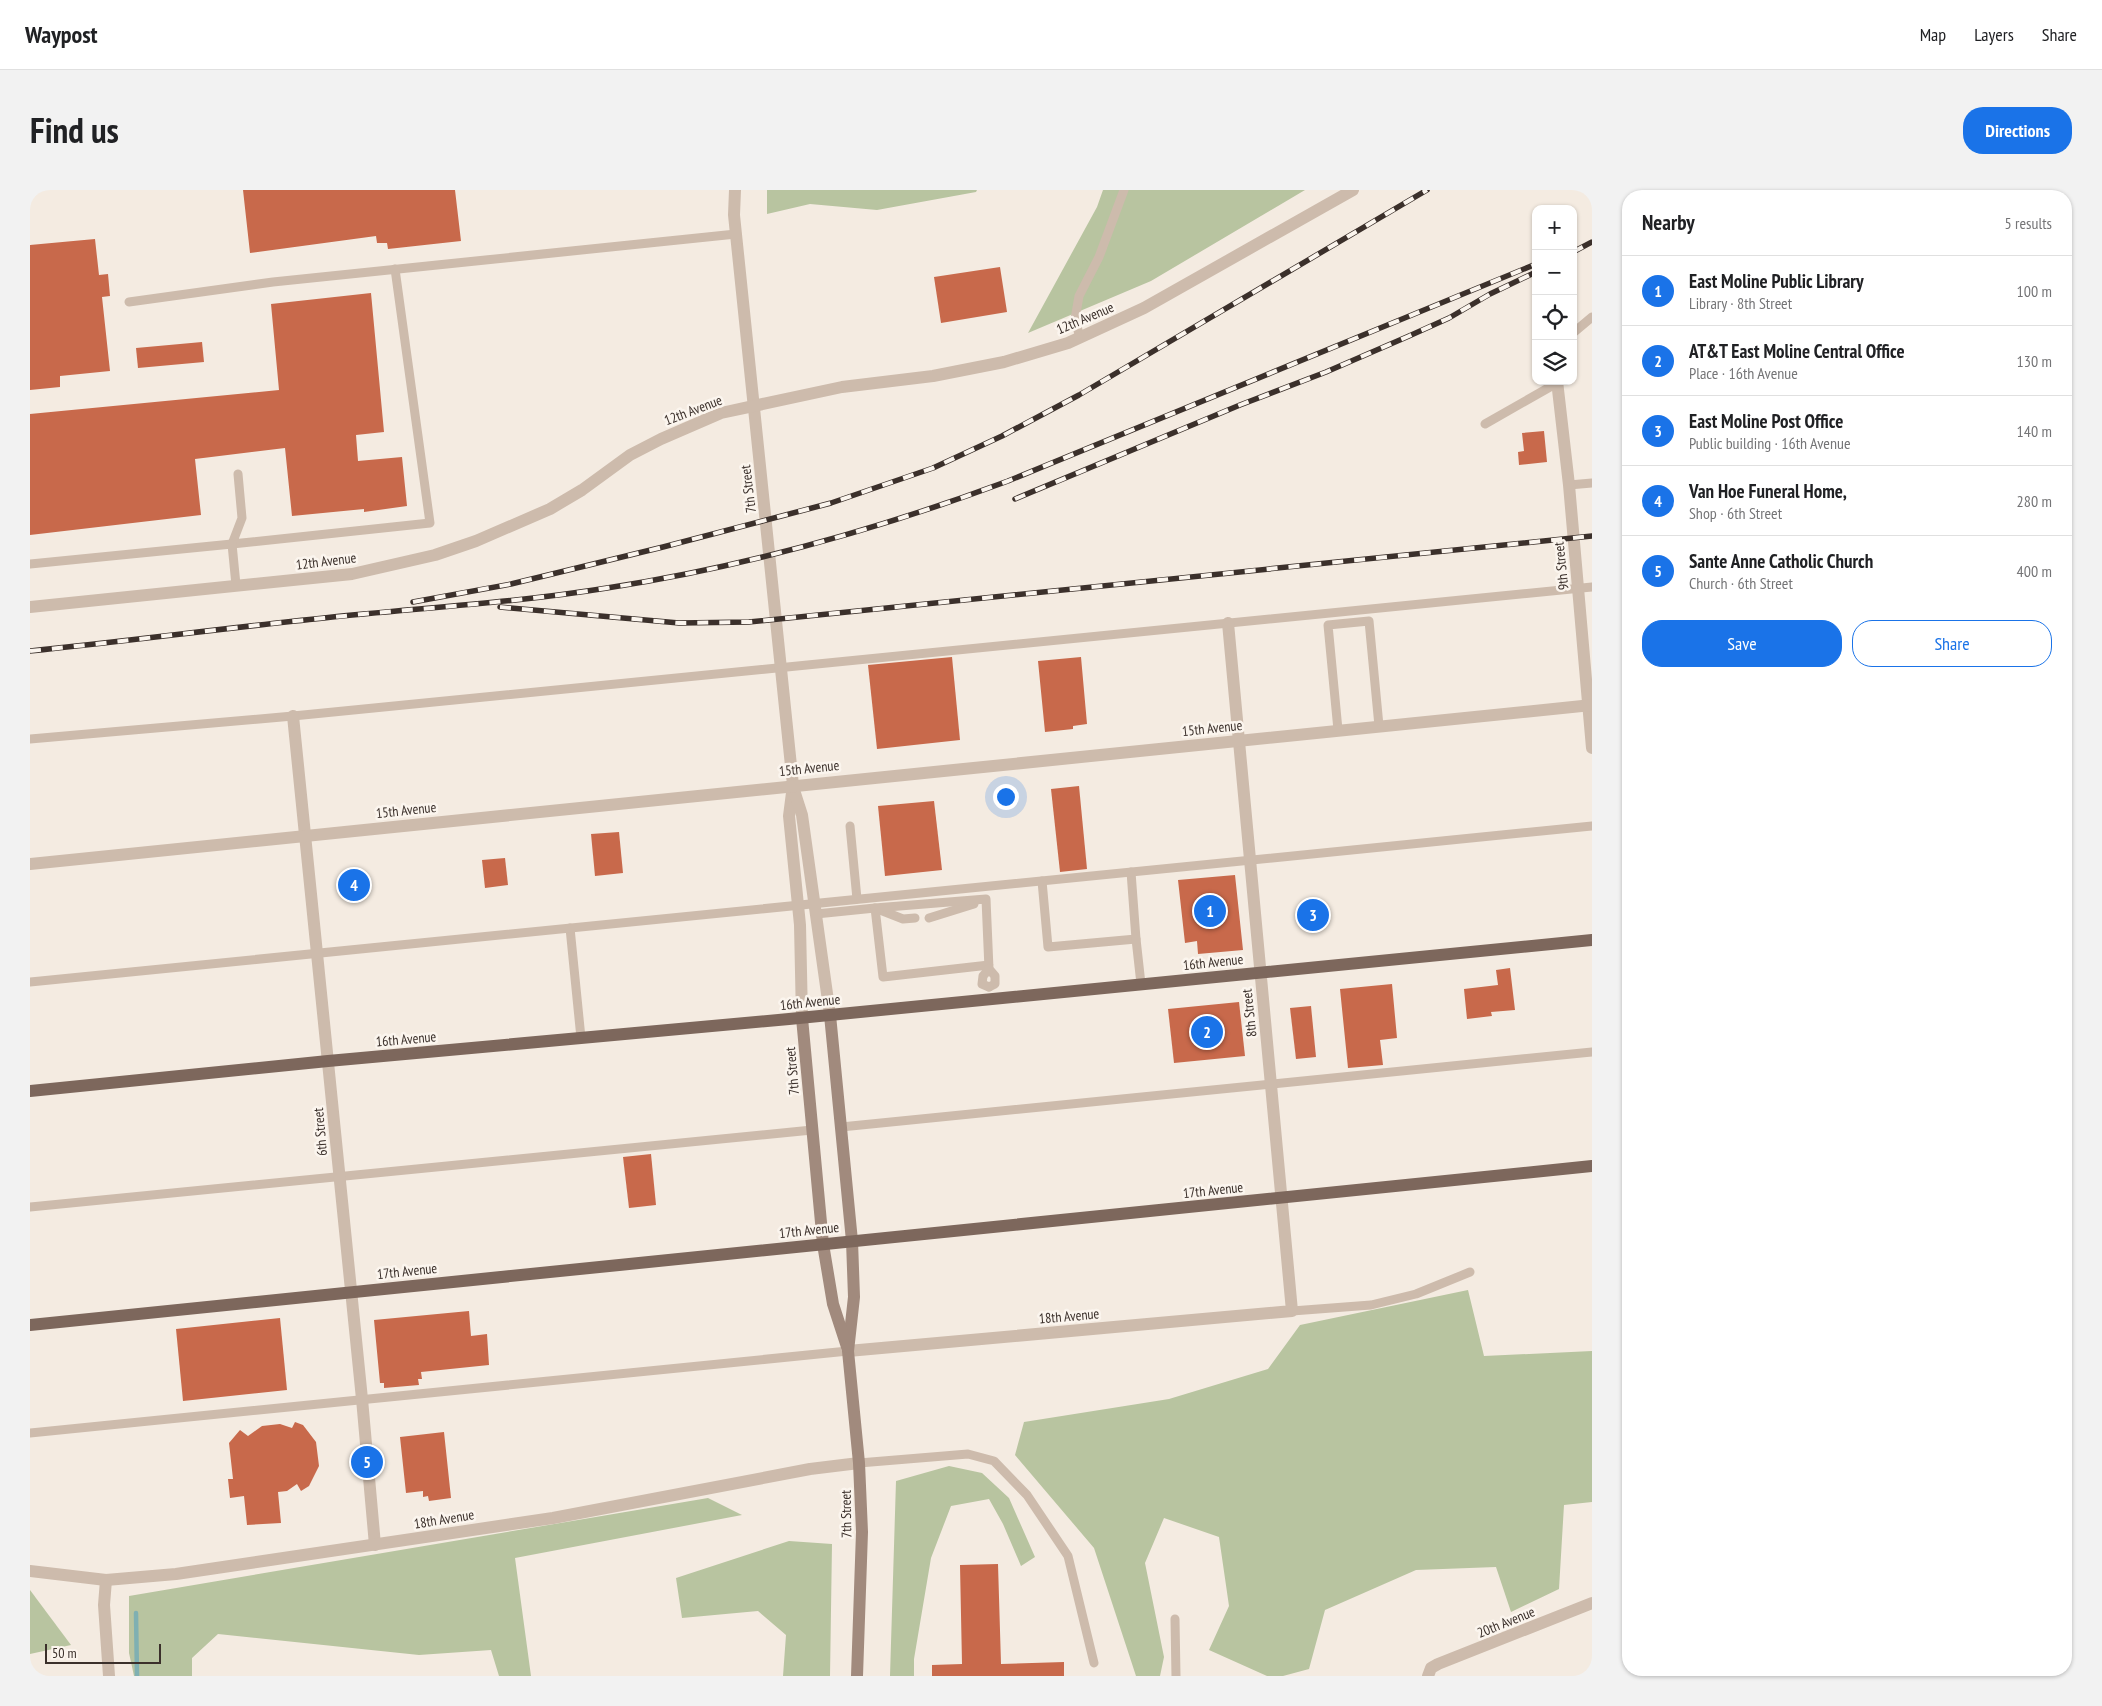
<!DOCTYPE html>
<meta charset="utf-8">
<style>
body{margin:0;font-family:"PT Sans Narrow",sans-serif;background:#f2f2f2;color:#202124}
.controls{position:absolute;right:15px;top:15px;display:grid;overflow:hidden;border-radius:10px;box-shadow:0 1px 4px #0004}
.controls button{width:45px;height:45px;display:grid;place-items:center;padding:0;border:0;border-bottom:1px solid #e0e0e0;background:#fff;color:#202124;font:25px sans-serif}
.scale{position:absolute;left:15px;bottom:12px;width:116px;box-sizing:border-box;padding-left:5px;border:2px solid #3b302b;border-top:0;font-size:14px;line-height:18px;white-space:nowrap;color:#3b302b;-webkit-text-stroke:4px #fbf5ee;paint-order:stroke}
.you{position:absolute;left:975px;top:606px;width:18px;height:18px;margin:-12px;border:4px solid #fff;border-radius:50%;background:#1a73e8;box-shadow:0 0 0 8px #1a73e833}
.badge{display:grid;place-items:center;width:32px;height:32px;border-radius:50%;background:#1a73e8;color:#fff;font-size:16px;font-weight:700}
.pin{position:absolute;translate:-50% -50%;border:2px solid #fff;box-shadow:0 1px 5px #0006}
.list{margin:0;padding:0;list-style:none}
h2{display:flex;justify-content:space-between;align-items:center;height:65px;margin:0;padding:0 20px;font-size:21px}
h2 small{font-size:16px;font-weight:400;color:#757577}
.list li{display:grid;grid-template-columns:32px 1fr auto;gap:15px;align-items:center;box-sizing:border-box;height:70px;padding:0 20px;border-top:1px solid #e0e0e0}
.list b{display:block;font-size:19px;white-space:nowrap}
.list p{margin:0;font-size:16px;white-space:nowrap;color:#757577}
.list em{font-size:16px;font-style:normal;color:#757577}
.actions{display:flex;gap:10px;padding:15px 20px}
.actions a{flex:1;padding:11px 0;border:1px solid #1a73e8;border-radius:20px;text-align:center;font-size:18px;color:#1a73e8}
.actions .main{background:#1a73e8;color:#fff}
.icon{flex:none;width:28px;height:28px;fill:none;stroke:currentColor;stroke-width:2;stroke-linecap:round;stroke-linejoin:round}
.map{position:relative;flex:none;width:1562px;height:1486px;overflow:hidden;border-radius:20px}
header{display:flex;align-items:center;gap:30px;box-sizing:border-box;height:70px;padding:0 25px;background:#fff;border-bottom:1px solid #e0e0e0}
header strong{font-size:24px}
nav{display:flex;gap:28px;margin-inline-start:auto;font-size:18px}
.intro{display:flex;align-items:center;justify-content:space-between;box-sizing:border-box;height:120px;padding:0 30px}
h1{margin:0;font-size:35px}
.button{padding:12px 22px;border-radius:20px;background:#1a73e8;color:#fff;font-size:18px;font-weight:700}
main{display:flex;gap:30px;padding:0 30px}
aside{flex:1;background:#fff;border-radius:20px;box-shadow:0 1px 4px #0004}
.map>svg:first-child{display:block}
.green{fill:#b8c4a0}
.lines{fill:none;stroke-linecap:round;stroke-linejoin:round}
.stream{stroke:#7fb0b2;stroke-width:4.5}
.building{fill:#c8694b}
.service{stroke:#cdbbac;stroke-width:9}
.minor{stroke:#cdbbac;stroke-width:12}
.tertiary{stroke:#cdbbac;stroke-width:12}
.secondary{stroke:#a18a7d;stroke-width:12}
.primary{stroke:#7d675c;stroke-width:12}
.rail-casing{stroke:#3b302b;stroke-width:5.5}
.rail{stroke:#fbf5ee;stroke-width:4;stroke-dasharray:11;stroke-linecap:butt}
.labels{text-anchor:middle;stroke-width:5;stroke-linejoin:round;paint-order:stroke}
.street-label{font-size:14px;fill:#3b302b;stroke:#fbf5ee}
</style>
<header>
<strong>Waypost</strong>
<nav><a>Map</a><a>Layers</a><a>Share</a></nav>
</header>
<div class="intro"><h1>Find us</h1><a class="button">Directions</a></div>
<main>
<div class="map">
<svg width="1562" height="1486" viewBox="0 0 1562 1486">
<rect width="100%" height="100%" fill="#f4ebe1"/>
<g class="green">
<path d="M737,0h210l-1,2 -99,18 -67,-6 -43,10z"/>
<path d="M1073,0h202l-154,91 -123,52 69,-126z"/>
<path d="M1438,1100l16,66 108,-5v151l-28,3 -5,84 -48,23 -15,-45 -80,3 -91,40 -16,59 -26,7h-16l-58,-26 20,-44 -10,-69 -55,-19 -19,45 19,94 -4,19h-24l-42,-128 -79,-93 9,-33 145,-23 99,-30 32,-44z"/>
<path d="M919,1276l33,7 27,25 26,59 -14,9 -18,-42 -14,-25 -38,7 -20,52 -17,101v17h-24l6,-195z"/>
<path d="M678,1308l34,17 -227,43 16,118h-32l-8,-26 -72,5 -201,-21 -26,24v18h-58l-5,-23v-57z"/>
<path d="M759,1351l43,3 -2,132h-47l3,-41 -28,-24 -76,7 -6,-40z"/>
<path d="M0,1400l41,55 -41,9z"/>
</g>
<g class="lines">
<path class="stream" d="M106,1423l1,63"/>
</g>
<g class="building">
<path d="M213,0h212l6,51 -73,8 -1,-6h-10l-1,-7 -126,17z"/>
<path d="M65,49l4,36 9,-1 2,22 -8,1 8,74 -50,5v11l-30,3v-145z"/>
<path d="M970,77l7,45 -66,11 -7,-46z"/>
<path d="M341,103l13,139 -28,3 2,26 44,-4 5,49 -43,6v-3l-72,7 -7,-68 -90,11 6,56 -171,20v-121l249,-24 -8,-86z"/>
<path d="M172,152l2,20 -66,6 -2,-20z"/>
<path d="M1514,241l3,31 -28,3 -1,-13 6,-1 -2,-18z"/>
<path d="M922,467l8,83 -83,9 -9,-84z"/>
<path d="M1051,467l6,67 -14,2v3l-28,3 -7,-71z"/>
<path d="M1049,596l8,83 -27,3 -9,-83z"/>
<path d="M904,611l8,69 -57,6 -7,-70z"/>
<path d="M589,642l4,41 -28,3 -4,-42z"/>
<path d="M475,668l3,27 -23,3 -3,-28z"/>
<path d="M1205,685l8,75 -45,4 -1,-13 -12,2 -7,-63z"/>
<path d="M1480,778l5,42 -24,2 1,4 -25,3 -3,-30 34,-4 -2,-15z"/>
<path d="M1362,794l5,54 -17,2 3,25 -35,3 -8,-79z"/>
<path d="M1209,812l6,54 -71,7 -6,-54z"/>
<path d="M1281,816l5,51 -20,2 -6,-51z"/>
<path d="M621,964l5,51 -27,3 -6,-51z"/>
<path d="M439,1121l2,25 16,-2 2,31 -68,7 1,7h-4l1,6 -35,3v-5h-4l-6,-63z"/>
<path d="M250,1128l7,72 -104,11 -7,-72z"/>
<path d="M265,1232l8,3 13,17 3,24 -10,20 -8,5 -4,-7 -10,7 -9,1 3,31 -34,2 -3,-29 -14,2 -2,-19h5l-4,-36 11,-13 8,6 14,-10 18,-2 12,4z"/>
<path d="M414,1242l7,66 -22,3 -1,-5 -5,1v-6l-17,2 -6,-56z"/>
<path d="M968,1374l3,100 63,-2v14h-132v-11l30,-1 -2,-99z"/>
</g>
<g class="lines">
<g class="service">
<path d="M99,112l144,-20 463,-48"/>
<path d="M1543,143l19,-16"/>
<path d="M1050,148l-5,-19 4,-23 20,-39 25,-67"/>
<path d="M1455,234l72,-41"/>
<path d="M208,284l4,44 -10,26 198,-21 -35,-254"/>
<path d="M1539,295l23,-2"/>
<path d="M0,374l202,-20 4,41"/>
<path d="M1308,540l-10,-105 41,-4 10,105"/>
<path d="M0,549l263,-23 1299,-129"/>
<path d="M820,636l7,73"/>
<path d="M1012,691l6,66 88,-8 -5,-67"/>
<path d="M786,724l59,-6 28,11 12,-1"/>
<path d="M899,728l45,-14"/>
<path d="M540,738l11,110"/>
<path d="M1106,749l5,45"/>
<path d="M959,775l-106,12 -8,-69 111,-9 3,70 6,7v8l-6,3"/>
<path d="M959,779l-6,7 -1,8 7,3"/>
<path d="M0,792l1562,-156"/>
<path d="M811,937l751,-75"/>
<path d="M0,1017l782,-77"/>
<path d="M1262,1121l79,-6 45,-11 54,-22"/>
<path d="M0,1243l818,-82"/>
<path d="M829,1273l109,-9 26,7 33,34 41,61 26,107"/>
<path d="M1145,1429l1,57"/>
</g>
<g class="minor">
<path d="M1527,191l12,104 23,263"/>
<path d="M263,526l69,683 13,146"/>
<path d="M818,1161l444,-40 -64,-688"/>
<path d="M0,1381l76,9 70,-6 377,-56 257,-49 49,-6"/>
<path d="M76,1390l-2,25 5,71"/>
<path d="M1398,1486l3,-8 7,-4 154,-61"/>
</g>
<g class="tertiary">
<path d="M705,0l-1,25 59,570 -4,31 11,109 2,93"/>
<path d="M0,417l322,-33 83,-19 41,-14 74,-32 32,-19 48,-35 31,-16 60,-26 121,-26 91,-11 71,-14 64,-19 76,-35 209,-118"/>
<path d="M764,600l8,25 28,200"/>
<path d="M0,674l1562,-159"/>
</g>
<g class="secondary">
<path d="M800,825l22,226 2,56 -6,54 11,112 3,69 -5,144"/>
<path d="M772,828l21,226 10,60 14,43"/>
</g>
<g class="primary">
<path d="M0,901l298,-30 461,-42 803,-79"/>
<path d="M0,1135l1562,-159"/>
</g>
<defs>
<g id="rail">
<path d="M1543,62l19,-10"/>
<path d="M985,309l225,-94 86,-33 83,-36 40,-18 41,-24 46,-22"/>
<path d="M383,412l98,-18 152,-37 168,-44 102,-35 69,-32 77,-41 348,-205"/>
<path d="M470,417l179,16 70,-1 843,-86"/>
<path d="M0,461c98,-10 196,-23 294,-33 94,-10 190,-15 283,-30 137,-21 272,-59 401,-107l528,-217"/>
</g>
</defs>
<use href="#rail" class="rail-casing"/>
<use href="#rail" class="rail"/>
</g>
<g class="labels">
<g class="street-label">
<text transform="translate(1055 128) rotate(-23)" y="5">12th Avenue</text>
<text transform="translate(663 220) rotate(-21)" y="5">12th Avenue</text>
<text transform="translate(718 299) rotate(-97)" y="5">7th Street</text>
<text transform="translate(296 371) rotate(-7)" y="5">12th Avenue</text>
<text transform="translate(1531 376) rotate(-96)" y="5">9th Street</text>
<text transform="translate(1182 538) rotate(-6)" y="5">15th Avenue</text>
<text transform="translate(779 578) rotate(-6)" y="5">15th Avenue</text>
<text transform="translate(376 620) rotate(-6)" y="5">15th Avenue</text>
<text transform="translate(1183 772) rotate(-6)" y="5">16th Avenue</text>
<text transform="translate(780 812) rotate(-6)" y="5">16th Avenue</text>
<text transform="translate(1219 823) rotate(-96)" y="5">8th Street</text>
<text transform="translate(376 849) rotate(-5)" y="5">16th Avenue</text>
<text transform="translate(762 881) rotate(-95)" y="5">7th Street</text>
<text transform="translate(290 942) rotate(-95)" y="5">6th Street</text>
<text transform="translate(1183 1000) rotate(-6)" y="5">17th Avenue</text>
<text transform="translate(779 1040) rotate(-6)" y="5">17th Avenue</text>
<text transform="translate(377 1081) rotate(-6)" y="5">17th Avenue</text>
<text transform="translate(1039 1126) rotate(-5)" y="5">18th Avenue</text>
<text transform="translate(816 1324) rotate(-91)" y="5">7th Street</text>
<text transform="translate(414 1329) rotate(-9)" y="5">18th Avenue</text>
<text transform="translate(1476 1432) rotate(-22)" y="5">20th Avenue</text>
</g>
</g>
</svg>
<div class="controls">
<button>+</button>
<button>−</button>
<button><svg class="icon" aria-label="locate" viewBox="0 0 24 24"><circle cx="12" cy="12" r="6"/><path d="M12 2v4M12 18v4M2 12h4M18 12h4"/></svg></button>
<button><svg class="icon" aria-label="layers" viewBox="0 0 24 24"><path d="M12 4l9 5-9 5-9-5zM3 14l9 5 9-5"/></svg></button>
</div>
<div class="scale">50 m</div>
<div class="you"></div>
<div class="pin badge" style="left:1180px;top:721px">1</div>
<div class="pin badge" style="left:1177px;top:842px">2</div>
<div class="pin badge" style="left:1283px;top:725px">3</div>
<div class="pin badge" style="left:324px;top:695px">4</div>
<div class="pin badge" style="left:337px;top:1272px">5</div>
</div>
<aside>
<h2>Nearby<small>5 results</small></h2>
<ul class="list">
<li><span class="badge">1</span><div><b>East Moline Public Library</b><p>Library · 8th Street</p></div><em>100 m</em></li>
<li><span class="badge">2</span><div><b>AT&amp;T East Moline Central Office</b><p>Place · 16th Avenue</p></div><em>130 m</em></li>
<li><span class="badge">3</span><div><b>East Moline Post Office</b><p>Public building · 16th Avenue</p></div><em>140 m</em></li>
<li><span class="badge">4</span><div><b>Van Hoe Funeral Home,</b><p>Shop · 6th Street</p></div><em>280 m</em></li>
<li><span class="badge">5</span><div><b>Sante Anne Catholic Church</b><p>Church · 6th Street</p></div><em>400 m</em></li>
</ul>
<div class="actions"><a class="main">Save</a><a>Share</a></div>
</aside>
</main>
